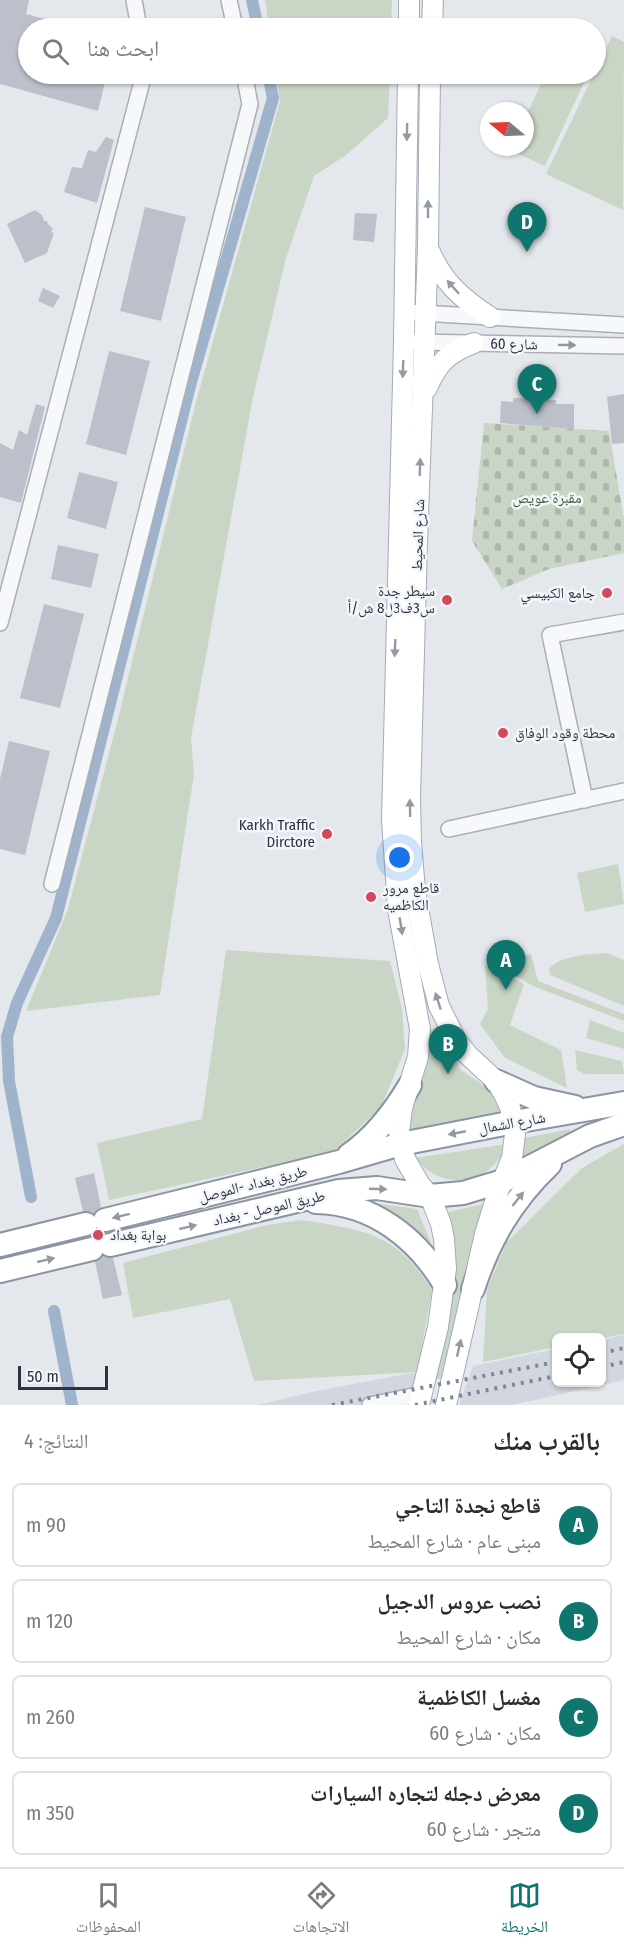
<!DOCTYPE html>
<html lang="ar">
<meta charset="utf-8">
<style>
body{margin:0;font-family:"Fira Sans Condensed","Noto Naskh Arabic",sans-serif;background:#f7f7f7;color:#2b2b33;direction:rtl}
.controls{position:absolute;right:18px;bottom:18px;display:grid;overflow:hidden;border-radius:9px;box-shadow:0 2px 4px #0004}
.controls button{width:54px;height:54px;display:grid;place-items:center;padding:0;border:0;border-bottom:2px solid #e1e1e2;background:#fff;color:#2b2b33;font:30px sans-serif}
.compass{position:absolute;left:480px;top:102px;width:54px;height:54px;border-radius:50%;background:#fff;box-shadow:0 2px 4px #0004;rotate:289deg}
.scale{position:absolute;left:18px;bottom:15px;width:90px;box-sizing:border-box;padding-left:6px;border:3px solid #2b3445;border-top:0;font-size:16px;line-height:21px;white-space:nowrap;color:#2b3445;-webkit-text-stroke:4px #f4f6f9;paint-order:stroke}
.you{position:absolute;left:400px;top:858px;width:21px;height:21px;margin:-15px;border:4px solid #fff;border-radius:50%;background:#1a73e8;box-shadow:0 0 0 9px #1a73e833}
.badge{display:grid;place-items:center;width:39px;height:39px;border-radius:50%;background:#0f766e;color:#fff;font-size:20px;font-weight:700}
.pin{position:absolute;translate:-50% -50px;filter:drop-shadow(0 2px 3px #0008)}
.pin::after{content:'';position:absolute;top:32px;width:21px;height:18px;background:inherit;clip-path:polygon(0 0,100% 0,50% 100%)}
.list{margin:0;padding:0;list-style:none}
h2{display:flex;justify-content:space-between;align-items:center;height:78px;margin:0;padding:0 24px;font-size:26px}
h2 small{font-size:20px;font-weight:400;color:#7c7c81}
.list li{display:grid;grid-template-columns:39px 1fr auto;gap:18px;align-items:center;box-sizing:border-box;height:84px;margin:0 12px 12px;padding:0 12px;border:2px solid #e1e1e2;border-radius:9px}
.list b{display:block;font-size:22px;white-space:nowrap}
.list p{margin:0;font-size:20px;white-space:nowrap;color:#7c7c81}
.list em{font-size:20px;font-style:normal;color:#7c7c81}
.icon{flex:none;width:33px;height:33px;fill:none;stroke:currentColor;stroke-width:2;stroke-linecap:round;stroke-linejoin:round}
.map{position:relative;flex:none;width:624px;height:1405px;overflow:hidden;direction:ltr}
.search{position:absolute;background:#fff;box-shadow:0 2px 4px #0004;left:18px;right:18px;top:18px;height:66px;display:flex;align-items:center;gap:15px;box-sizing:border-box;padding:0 21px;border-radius:33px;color:#7c7c81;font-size:22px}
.sheet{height:462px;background:#fff}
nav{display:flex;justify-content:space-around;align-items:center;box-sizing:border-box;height:84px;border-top:2px solid #e1e1e2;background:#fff;font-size:16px;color:#7c7c81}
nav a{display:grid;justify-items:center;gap:3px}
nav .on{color:#0f766e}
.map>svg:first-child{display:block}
.built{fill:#d2d6de}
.grass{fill:#c9d6c5}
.cemetery{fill:url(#cemetery-stones)}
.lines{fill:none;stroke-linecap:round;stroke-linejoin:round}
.canal{stroke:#9fb4cc;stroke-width:12}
.building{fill:#bbc0ca}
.minor-casing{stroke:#a9aeb7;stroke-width:18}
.major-casing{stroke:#a3abb8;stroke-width:22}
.highway-casing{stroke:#8b94a3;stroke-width:26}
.minor{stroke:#f7f8fa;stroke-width:15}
.major{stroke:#fff;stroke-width:20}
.highway{stroke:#fff;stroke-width:22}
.rail{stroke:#7d8696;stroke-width:4;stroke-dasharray:3 6;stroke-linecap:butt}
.oneway{fill:#959aa2}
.oneway2{fill:#9196a0}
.poi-dot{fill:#d1495b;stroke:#f4f6f9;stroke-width:2}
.labels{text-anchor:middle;stroke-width:5;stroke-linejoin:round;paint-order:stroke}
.street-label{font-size:15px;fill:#2b3445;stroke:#f4f6f9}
.park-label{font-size:15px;fill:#3f6138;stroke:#f4f6f9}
.poi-label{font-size:15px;fill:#2b3445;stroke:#f4f6f9;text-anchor:end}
</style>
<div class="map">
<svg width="624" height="1405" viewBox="0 0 624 1405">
<defs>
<pattern id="cemetery-stones" width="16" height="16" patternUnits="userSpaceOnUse" patternTransform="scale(1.5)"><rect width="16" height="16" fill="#c9d6c5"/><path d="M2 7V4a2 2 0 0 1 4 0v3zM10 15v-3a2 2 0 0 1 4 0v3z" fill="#adb8ab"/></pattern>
</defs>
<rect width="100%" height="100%" fill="#e4e7ec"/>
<g class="built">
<path d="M624,1335v45l-112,25h-53l14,-39 83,-17v33h46v-42z"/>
<path d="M417,1372l-8,33h-151l54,-13z"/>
</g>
<g class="grass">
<path d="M265,0h127l-1,28h-122z"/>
<path d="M612,36l12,6 -1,168 -77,-36z"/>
<path d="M276,74h114l-2,44 -42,37 -32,21 -28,82 -33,139 -62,341 3,36 -34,221 -134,16 42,-102 49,-186 79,-321 84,-301z"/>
<path d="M546,74h42l-43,92 -35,-16 2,-3h13v-29z"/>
<path d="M618,864l6,40 -39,8 -8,-39z"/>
<path d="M226,950l164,11 12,48 3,40 -24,58 -48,45 -224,48 -12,-57 105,-24z"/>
<path d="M607,953l17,7v46l-74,-31 -1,-6c12,-14 41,-15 58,-16z"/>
<path d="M531,954l7,27 86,33v7l-91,-35 -29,-17 -1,-8z"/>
<path d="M485,965l39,19 -14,41 51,25 6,38 -62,-30 -25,-34 8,-15z"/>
<path d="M590,1020l34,13v16l-38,-11z"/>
<path d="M437,1027l24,43 32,22 13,19 -99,22c0,-21 11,-39 17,-59 4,-14 4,-28 4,-42z"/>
<path d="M575,1050l47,11 2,13h-39l-8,-4z"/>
<path d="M570,1129l1,5 -48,23 1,-19z"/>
<path d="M507,1144c-16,42 -63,49 -92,14z"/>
<path d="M624,1144v190l-22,4h-46v9l-73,15 4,-73 20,-47 75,-74z"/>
<path d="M373,1203l44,6 14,34z"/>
<path d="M487,1203l-44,176 -8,-1 21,-118 -7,-48z"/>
<path d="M301,1220c62,10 95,12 131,70l-15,82 -163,9 -24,-82 -97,19 -10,-55 144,-38z"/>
</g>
<path class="cemetery" d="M484,423l125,8 15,88v34l-75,16 -47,20 -30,-48z"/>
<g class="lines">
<g class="canal">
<path d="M252,0l6,28"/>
<path d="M31,1197l-22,-116 -2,-44 10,-34 39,-85 135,-536 82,-284 -5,-24"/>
<path d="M54,1311l18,94"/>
</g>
</g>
<g class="building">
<path d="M0,0h29l-3,14 43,11 -1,3h-40v46h79l-9,37 -98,-27z"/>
<path d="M106,137l8,3 -17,63 -33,-11 8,-25 10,1 6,-18 8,2z"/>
<path d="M145,207l41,10 -25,104 -41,-10z"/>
<path d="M35,210l7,5 2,6h3l1,3 5,5 -2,3 3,1 -7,20 -22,10 -18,-39z"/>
<path d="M355,213l22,1 -3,28 -21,-2z"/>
<path d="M43,288l17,8 -7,12 -15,-7z"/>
<path d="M109,351l41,10 -24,94 -40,-11z"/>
<path d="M624,394v49l-12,1 -5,-47z"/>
<path d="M513,398l43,2v4h18v25l-74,-6 1,-22 12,1z"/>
<path d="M36,404l9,3 -24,96 -21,-6v-54l13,7 6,-20 8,5z"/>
<path d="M79,472l39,10 -12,47 -39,-11z"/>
<path d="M58,545l41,9 -8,34 -40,-9z"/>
<path d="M44,604l40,10 -24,94 -40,-10z"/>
<path d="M9,741l41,10 -25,104 -25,-6v-70z"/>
<path d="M94,1173l7,34 -7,6 -11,-2 -8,-33z"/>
<path d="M103,1256l10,2 9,37 -19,4 -8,-37z"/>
</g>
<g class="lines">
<defs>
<g id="minor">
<path d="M134,0l5,28"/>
<path d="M229,0l6,28"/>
<path d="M404,312l220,13"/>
<path d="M416,342l208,4"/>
<path d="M0,623l144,-549"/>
<path d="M585,800l-35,-165 74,-13"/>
<path d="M449,829l175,-38"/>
<path d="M52,884l198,-780 -6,-30"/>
<path d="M370,1405l52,-11"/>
</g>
<g id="major">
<path d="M409,28v-28"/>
<path d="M432,28l1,-28"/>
<path d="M408,74l-4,268 -12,478 6,89 22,120 -2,28 -16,51 -3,24 6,27 15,26 10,11 11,28 3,15 2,30 -8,58 -19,78"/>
<path d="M430,74l-2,173 -11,295 -7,256 1,44 4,49 13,73 11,42 17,34 12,15 28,26 8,13 6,13 5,27 -3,24 -14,34 -13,42 -39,171"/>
<path d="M430,252c13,30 32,47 60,65"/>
<path d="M427,388c11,-26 21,-35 47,-45"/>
</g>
<g id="highway">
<path d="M496,1081l38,17 41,9"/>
<path d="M349,1155c26,-18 45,-43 61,-70"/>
<path d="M316,1202c57,1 101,36 129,83"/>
<path d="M105,1220l234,-58 62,-18 113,-22 110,-19"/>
<path d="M0,1245l86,-21"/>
<path d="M110,1245l229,-54 38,-3 53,8 33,-3 40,-12 87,-45 34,-12"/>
<path d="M0,1271l92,-22"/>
<path d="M473,1289c16,-49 39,-89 77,-125"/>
</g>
</defs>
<use href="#minor" class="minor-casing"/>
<use href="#major" class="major-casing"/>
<use href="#highway" class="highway-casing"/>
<use href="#minor" class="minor"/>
<use href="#major" class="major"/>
<use href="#highway" class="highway"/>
<g class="rail">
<path d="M602,1353l22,-5"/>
<path d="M602,1367l22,-5"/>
<path d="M332,1405l224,-43"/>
<path d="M415,1405l141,-29"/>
</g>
</g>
<defs><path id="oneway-solid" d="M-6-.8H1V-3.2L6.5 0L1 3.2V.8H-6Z" transform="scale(1.5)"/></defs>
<g class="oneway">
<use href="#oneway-solid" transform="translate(407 132) rotate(91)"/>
<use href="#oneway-solid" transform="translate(428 209) rotate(-90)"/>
<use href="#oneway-solid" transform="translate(453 287) rotate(-132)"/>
<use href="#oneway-solid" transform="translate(403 369) rotate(92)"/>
<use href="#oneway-solid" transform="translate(420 467) rotate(-88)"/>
<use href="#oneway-solid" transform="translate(395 648) rotate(92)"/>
<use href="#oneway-solid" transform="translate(410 808) rotate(-91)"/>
<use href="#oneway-solid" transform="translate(401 926) rotate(81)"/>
<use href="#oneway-solid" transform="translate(438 1001) rotate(-108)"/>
<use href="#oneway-solid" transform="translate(457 1133) rotate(169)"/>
<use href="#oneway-solid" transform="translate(378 1189) rotate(2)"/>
<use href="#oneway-solid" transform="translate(518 1199) rotate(-52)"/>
<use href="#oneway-solid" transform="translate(121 1216) rotate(166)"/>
<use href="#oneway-solid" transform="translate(188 1227) rotate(-13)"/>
<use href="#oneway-solid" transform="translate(46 1260) rotate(-13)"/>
<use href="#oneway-solid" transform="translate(459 1348) rotate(-77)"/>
</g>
<use class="oneway2" href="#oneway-solid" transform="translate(567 345) rotate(1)"/>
<g class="poi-dot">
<circle cx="607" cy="593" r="6"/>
<circle cx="447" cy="600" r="6"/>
<circle cx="503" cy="733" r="6"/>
<circle cx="327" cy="834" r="6"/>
<circle cx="371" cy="897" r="6"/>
<circle cx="98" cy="1235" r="6"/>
</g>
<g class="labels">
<g class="street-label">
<text transform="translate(514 344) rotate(1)" y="5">شارع 60</text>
<text transform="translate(418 535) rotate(-88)" y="5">شارع المحيط</text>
<text transform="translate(512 1123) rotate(-10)" y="5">شارع الشمال</text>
<text transform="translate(253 1184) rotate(-14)" y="5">طريق بغداد -الموصل</text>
<text transform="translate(269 1208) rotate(-13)" y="5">طريق الموصل - بغداد</text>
</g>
<g class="park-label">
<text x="547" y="503">مقبرة عويص</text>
</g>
<g class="poi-label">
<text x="435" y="596">سيطر جدة<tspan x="435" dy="17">س3ف3ل8 ش/أ</tspan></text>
<text x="595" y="598">جامع الكبيسي</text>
<text x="515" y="738" text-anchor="start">محطة وقود الوفاق</text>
<text x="315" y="830">Karkh Traffic<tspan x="315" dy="17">Dirctore</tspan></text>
<text x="383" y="893" text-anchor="start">قاطع مرور<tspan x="383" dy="17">الكاظميه</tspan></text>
<text x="110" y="1240" text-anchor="start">بوابة بغداد</text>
</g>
</g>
</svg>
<div class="controls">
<button><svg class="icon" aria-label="locate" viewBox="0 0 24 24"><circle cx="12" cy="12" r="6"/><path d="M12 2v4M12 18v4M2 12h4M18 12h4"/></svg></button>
</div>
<svg class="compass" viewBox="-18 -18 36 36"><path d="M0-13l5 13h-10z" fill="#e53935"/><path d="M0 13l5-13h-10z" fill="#7c7c81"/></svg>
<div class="scale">50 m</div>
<div class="you"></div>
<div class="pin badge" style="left:506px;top:990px">A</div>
<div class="pin badge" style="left:448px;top:1074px">B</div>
<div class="pin badge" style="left:537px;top:414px">C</div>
<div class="pin badge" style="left:527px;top:252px">D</div>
<div class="search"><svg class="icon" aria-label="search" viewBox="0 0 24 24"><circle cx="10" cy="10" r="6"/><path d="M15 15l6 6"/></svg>ابحث هنا</div>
</div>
<section class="sheet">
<h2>بالقرب منك<small>النتائج: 4</small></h2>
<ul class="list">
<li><span class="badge">A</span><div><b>قاطع نجدة التاجي</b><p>مبنى عام · شارع المحيط</p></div><em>90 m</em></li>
<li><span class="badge">B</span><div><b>نصب عروس الدجيل</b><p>مكان · شارع المحيط</p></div><em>120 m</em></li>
<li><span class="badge">C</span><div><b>مغسل الكاظمية</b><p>مكان · شارع 60</p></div><em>260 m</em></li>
<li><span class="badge">D</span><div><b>معرض دجله لتجاره السيارات</b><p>متجر · شارع 60</p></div><em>350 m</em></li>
</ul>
</section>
<nav>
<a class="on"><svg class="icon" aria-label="map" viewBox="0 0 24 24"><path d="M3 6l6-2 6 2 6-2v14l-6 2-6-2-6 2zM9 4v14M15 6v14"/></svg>الخريطة</a>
<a><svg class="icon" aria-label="directions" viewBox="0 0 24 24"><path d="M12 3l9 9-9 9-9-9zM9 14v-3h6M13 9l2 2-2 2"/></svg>الاتجاهات</a>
<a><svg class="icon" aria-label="saved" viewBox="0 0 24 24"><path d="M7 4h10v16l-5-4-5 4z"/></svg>المحفوظات</a>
</nav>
